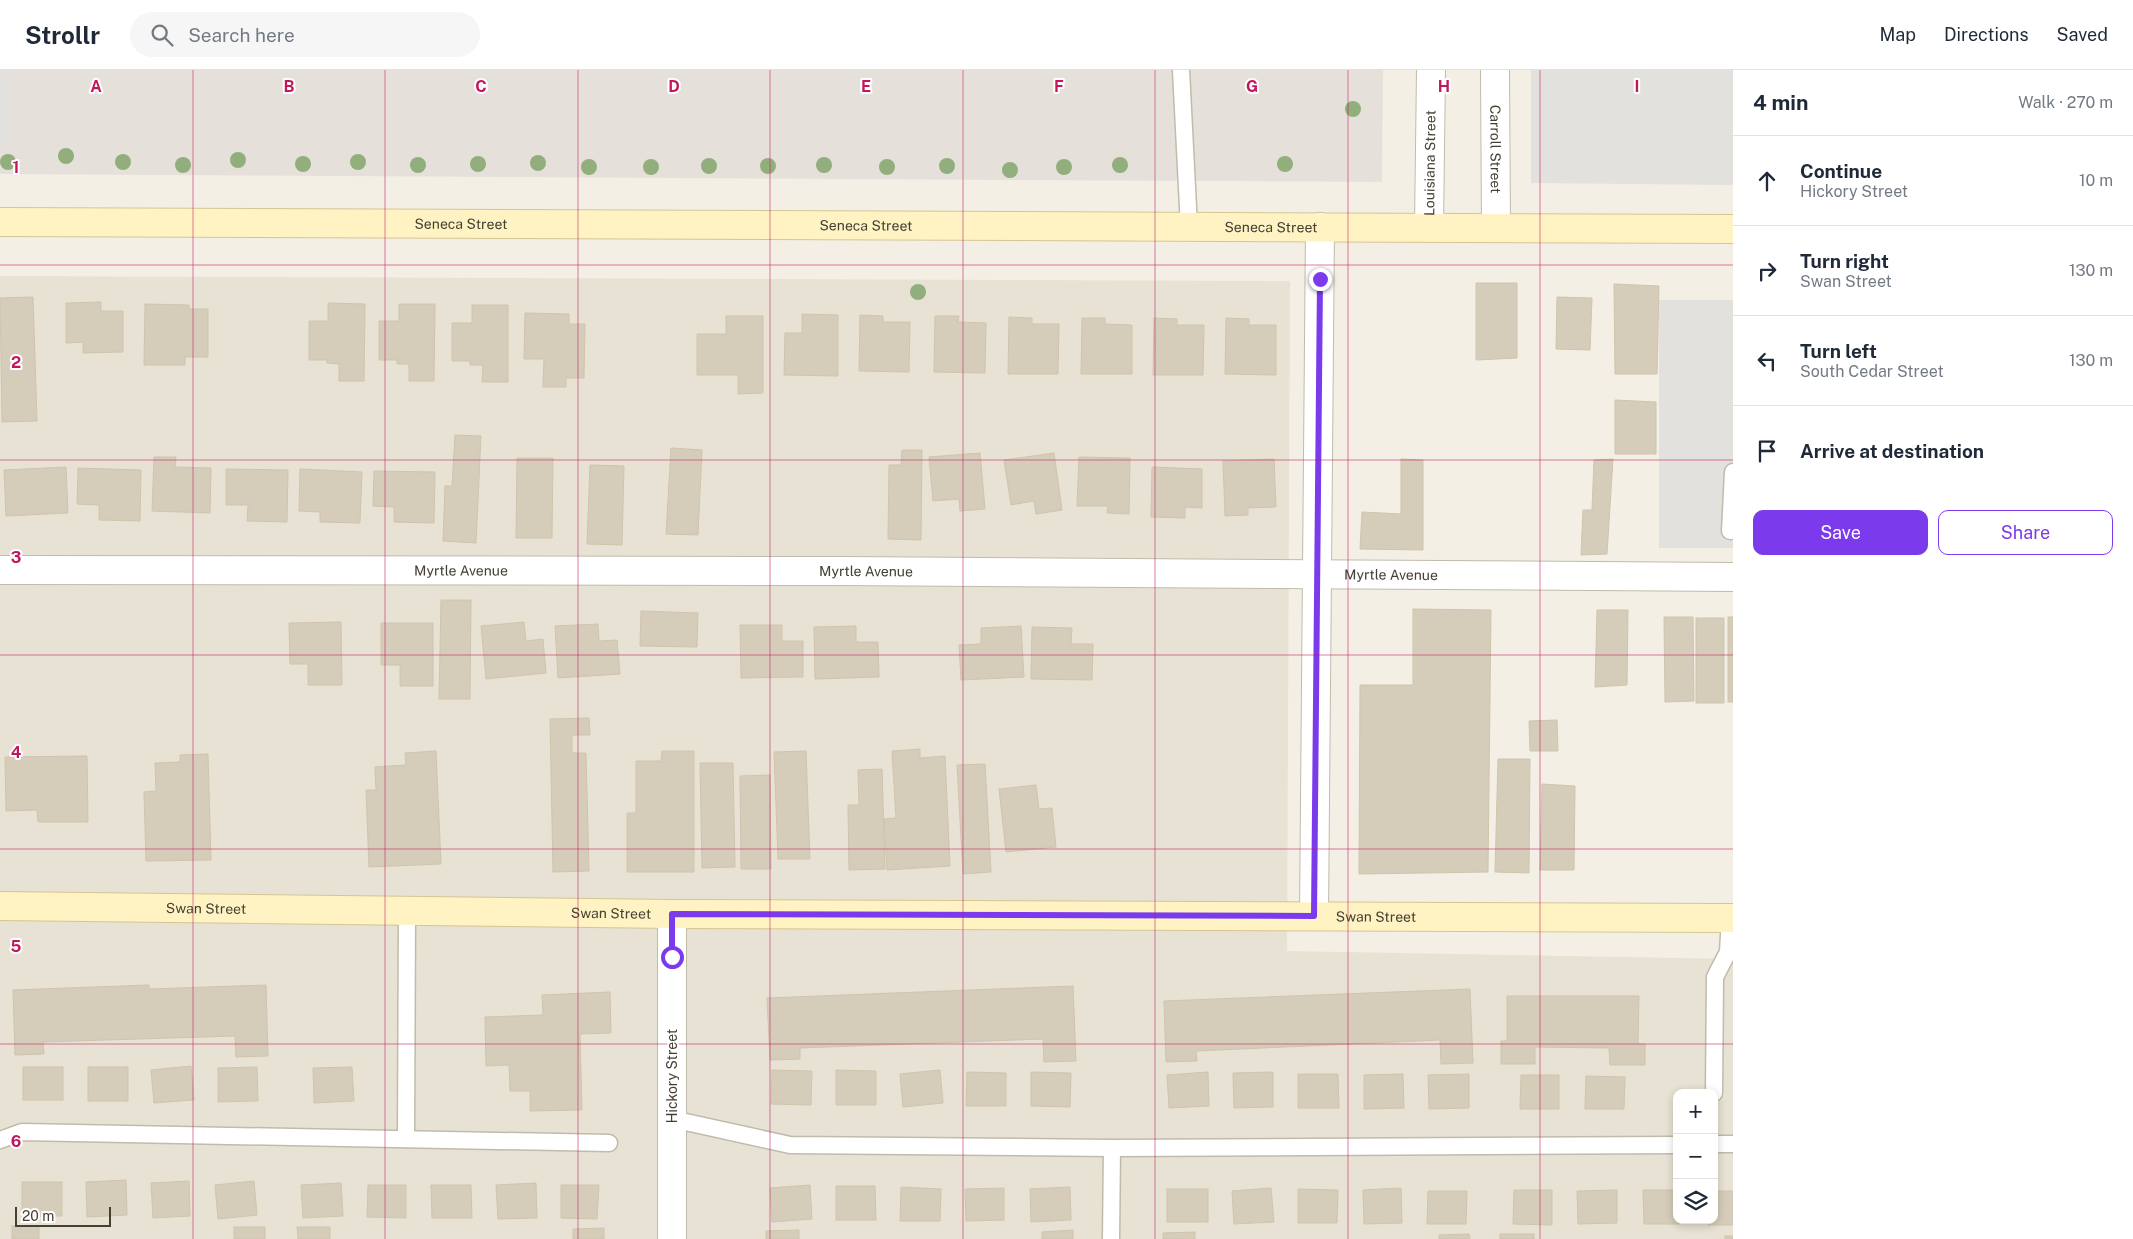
<!DOCTYPE html>
<meta charset="utf-8">
<style>
body{margin:0;font-family:"Public Sans",sans-serif;background:#f6f6f7;color:#1f2937}
.controls{position:absolute;right:15px;bottom:15px;display:grid;overflow:hidden;border-radius:10px;box-shadow:0 2px 8px #0003}
.controls button{width:45px;height:45px;display:grid;place-items:center;padding:0;border:0;border-bottom:1px solid #e0e1e3;background:#fff;color:#1f2937;font:25px sans-serif}
.scale{position:absolute;left:15px;bottom:12px;width:96px;box-sizing:border-box;padding-left:5px;border:2px solid #454034;border-top:0;font-size:14px;line-height:18px;white-space:nowrap;color:#454034;-webkit-text-stroke:4px #fff;paint-order:stroke}
.stop{position:absolute;width:15px;height:15px;margin:-11px;border:4px solid #7c3aed;border-radius:50%;background:#fff}
.stop.end{background:#7c3aed;border-color:#fff;box-shadow:0 1px 5px #0008}
.list{margin:0;padding:0;list-style:none}
h2{display:flex;justify-content:space-between;align-items:center;height:65px;margin:0;padding:0 20px;font-size:21px}
h2 small{font-size:16px;font-weight:400;color:#747a83}
.list li{display:grid;grid-template-columns:32px 1fr auto;gap:15px;align-items:center;box-sizing:border-box;height:90px;padding:0 20px;border-top:1px solid #e0e1e3}
.list b{display:block;font-size:19px;white-space:nowrap}
.list p{margin:0;font-size:16px;white-space:nowrap;color:#747a83}
.list em{font-size:16px;font-style:normal;color:#747a83}
.actions{display:flex;gap:10px;padding:15px 20px}
.actions a{flex:1;padding:11px 0;border:1px solid #7c3aed;border-radius:10px;text-align:center;font-size:18px;color:#7c3aed}
.actions .main{background:#7c3aed;color:#fff}
.icon{flex:none;width:28px;height:28px;fill:none;stroke:currentColor;stroke-width:2;stroke-linecap:round;stroke-linejoin:round}
.map{position:relative;flex:none;width:1733px;height:1169px;overflow:hidden}
header{display:flex;align-items:center;gap:30px;box-sizing:border-box;height:70px;padding:0 25px;background:#fff;border-bottom:1px solid #e0e1e3}
header strong{font-size:24px}
nav{display:flex;gap:28px;margin-inline-start:auto;font-size:18px}
.search{width:350px;height:45px;background:#f6f6f7;display:flex;align-items:center;gap:12px;box-sizing:border-box;padding:0 18px;border-radius:28px;color:#747a83;font-size:19px}
main{display:flex}
aside{flex:1;background:#fff}
.map>svg:first-child{display:block}
.residential{fill:#e7e2d3;fill-rule:evenodd}
.industrial{fill:#e5e1da}
.parking{fill:#e3e1dd}
.building{fill:#d5ccba;stroke:#d0c4ad}
.lines{fill:none;stroke-linecap:round;stroke-linejoin:round}
.service-casing{stroke:#c1bbaa;stroke-width:19}
.minor-casing{stroke:#c1bbaa;stroke-width:30}
.tertiary-casing{stroke:#c1bbaa;stroke-width:30}
.secondary-casing{stroke:#d4c693;stroke-width:30}
.service{stroke:#fff;stroke-width:16}
.minor{stroke:#fff;stroke-width:28}
.tertiary{stroke:#fff;stroke-width:28}
.secondary{stroke:#fff3c3;stroke-width:28}
.tree{fill:#91ae7c}
.route{stroke:#7c3aed;stroke-width:6}
.grid{fill:none;stroke:#c2185b;stroke-width:1;stroke-opacity:0.55}
.labels{text-anchor:middle;stroke-width:4;stroke-linejoin:round;paint-order:stroke}
.street-label{font-size:14px;fill:#454034;stroke:#fff}
.grid-label{font-size:16px;text-anchor:middle;font-weight:bold;fill:#c2185b;stroke:#fff;stroke-width:4;stroke-linejoin:round;paint-order:stroke}
</style>
<header>
<strong>Strollr</strong>
<div class="search"><svg class="icon" aria-label="search" viewBox="0 0 24 24"><circle cx="10" cy="10" r="6"/><path d="M15 15l6 6"/></svg>Search here</div>
<nav><a>Map</a><a>Directions</a><a>Saved</a></nav>
</header>
<main>
<div class="map">
<svg width="1733" height="1169" viewBox="0 0 1733 1169">
<rect width="100%" height="100%" fill="#f3efe5"/>
<path class="residential" d="M0,206l1290,5 -3,670 446,8v280h-1733zM1677,1023h37v127h-37z"/>
<path class="industrial" d="M0,0h1383l-1,112 -1382,-8z"/>
<g class="parking">
<rect x="0" y="0" width="10" height="74"/>
<path d="M1531,0h202v115l-202,-2z"/>
<rect x="1659" y="230" width="74" height="248"/>
</g>
<g class="building">
<path d="M1476,213h41v75l-41,2z"/>
<path d="M1614,214l45,2 -2,88h-42z"/>
<path d="M33,227l4,124 -35,1 -2,-124z"/>
<path d="M1557,227l35,1 -2,52 -34,-1z"/>
<path d="M101,232v9h22v41l-40,1v-11l-17,1v-40z"/>
<path d="M328,233l37,1 -1,77h-25v-17l-12,-1v-3h-18v-39h19z"/>
<path d="M145,234l44,1v4h19v48h-23v8h-41z"/>
<path d="M399,234h36l-1,77h-25v-17h-12v-4h-18v-39h20z"/>
<path d="M472,235h36v77h-26l1,-17h-13v-4h-18v-38h20z"/>
<path d="M525,243l44,1v10h16l-1,54h-18v9h-23l1,-28h-20z"/>
<path d="M802,244l36,1v61l-54,-1 1,-42h17z"/>
<path d="M860,245l23,1v6h27l-1,50 -50,-1z"/>
<path d="M726,246h37v77l-25,1v-19h-41v-41h29z"/>
<path d="M935,246h24l-1,6 28,1 -1,50 -51,-1z"/>
<path d="M1009,247l23,1v6h27l-1,50h-50z"/>
<path d="M1082,248h23v6l27,1v49h-51z"/>
<path d="M1154,248l23,1v6h27l-1,50h-50z"/>
<path d="M1226,248l23,1v6h27v50l-51,-1z"/>
<path d="M1615,330l41,2v52h-41z"/>
<path d="M455,365l26,1 -5,107 -33,-2 2,-55h7z"/>
<path d="M671,378l31,2 -4,85 -32,-1z"/>
<path d="M902,380h20l-1,90 -33,-1 1,-74h12z"/>
<path d="M980,383l5,56 -25,2 -1,-12 -26,2 -4,-44z"/>
<path d="M1054,383l8,57 -26,4 -2,-13 -23,4 -7,-45z"/>
<path d="M154,387h22l-1,10 36,1 -1,45 -58,-2z"/>
<path d="M1079,387l51,1 -1,56 -22,-1 1,-7h-31z"/>
<path d="M517,388h36l-1,80h-36z"/>
<path d="M1274,389l2,48 -28,1v7l-23,1 -2,-55z"/>
<path d="M1401,389l22,1v90l-63,-1 2,-37 39,2z"/>
<path d="M1613,389l-6,95 -26,1 2,-45h9l2,-50z"/>
<path d="M590,395l34,1 -2,79 -35,-1z"/>
<path d="M66,397l2,46 -62,3 -2,-46z"/>
<path d="M1152,397l50,2v39l-17,-1v11l-34,-1z"/>
<path d="M78,398l63,2 -1,51 -41,-1v-15l-22,-1z"/>
<path d="M226,399l62,1 -1,52 -40,-1 1,-16h-22z"/>
<path d="M300,399l62,3 -2,51 -40,-1v-10l-21,-1z"/>
<path d="M374,401l61,1 -1,51 -40,-1v-15l-21,-1z"/>
<path d="M441,530h30l-1,99h-31z"/>
<path d="M1413,539l78,1 -3,262 -129,2 1,-189h53z"/>
<path d="M1597,540h31l-1,75 -32,2z"/>
<path d="M641,541l57,2 -1,34 -57,-1z"/>
<path d="M1664,547h29l1,84 -29,1z"/>
<rect x="1728" y="547" width="5" height="85"/>
<rect x="1696" y="548" width="28" height="85"/>
<path d="M341,552l1,63h-34v-21h-18l-1,-41z"/>
<path d="M524,552l2,19 17,-2 3,34 -60,6 -5,-53z"/>
<path d="M381,553h52v63h-33v-21h-19z"/>
<path d="M598,554l1,17 18,-1 3,34 -62,4 -3,-52z"/>
<path d="M740,555h42v16h21v36l-62,1z"/>
<path d="M856,556v16h22l1,35 -64,2 -1,-52z"/>
<path d="M1021,556l3,51 -63,3 -2,-35 22,-1v-16z"/>
<path d="M1032,557l40,1 -1,16h22l-1,36 -61,-1z"/>
<path d="M589,648l1,17h-18v18h14l3,118 -36,1 -3,-153z"/>
<path d="M1557,650l1,31h-28l-1,-30z"/>
<path d="M920,679v9l25,-2 5,110 -63,4 -3,-51 12,-1 -4,-67z"/>
<path d="M436,681l5,113 -72,3 -3,-77h10l-1,-23 31,-2 -1,-12z"/>
<path d="M662,681h32v121h-67v-59h9v-52h25z"/>
<path d="M806,681l4,108h-32l-4,-107z"/>
<path d="M208,684l3,106 -65,1 -2,-69 12,-1 -1,-28 25,-1v-7z"/>
<path d="M87,686l1,66h-50l-1,-12 -31,1 -1,-54z"/>
<path d="M1498,689h32l-1,114 -34,-1z"/>
<path d="M700,693h33l2,104 -33,1z"/>
<path d="M985,694l6,108 -28,2 -6,-109z"/>
<path d="M882,699l3,100 -36,1 -1,-65h11l-1,-35z"/>
<path d="M770,705l1,94h-30l-1,-93z"/>
<path d="M1542,714l33,2 -1,84h-34z"/>
<path d="M1036,715l3,24 13,-1 4,39 -50,5 -7,-63z"/>
<path d="M149,915v4l117,-4 2,71 -32,1 -1,-21 -192,6 1,12 -29,1 -2,-65z"/>
<path d="M1073,916l3,75 -32,1 -1,-23 -243,9v11l-30,1 -3,-62z"/>
<path d="M1470,919l3,74 -32,1 -1,-24 -244,11 1,10 -31,1 -2,-61z"/>
<path d="M610,922l1,41 -31,1 2,76 -52,1v-20h-20l-1,-26 -23,1 -1,-49 58,-2 -1,-20z"/>
<path d="M1507,926h132l-1,48h7v21h-35l-1,-17 -74,-1v17h-34v-23h6z"/>
<path d="M191,996l3,34 -40,3 -3,-33z"/>
<rect x="23" y="997" width="40" height="33"/>
<rect x="88" y="997" width="40" height="34"/>
<path d="M257,997l1,34 -40,1v-34z"/>
<path d="M352,997l2,34 -40,2 -1,-35z"/>
<path d="M772,1000l40,1 -1,34 -40,-1z"/>
<path d="M836,1000l40,1v34h-40z"/>
<path d="M940,1000l3,33 -40,4 -3,-33z"/>
<path d="M967,1002l39,1v33h-40z"/>
<path d="M1031,1002l40,1 -1,34 -39,-1z"/>
<path d="M1208,1002l1,34 -40,2 -2,-33z"/>
<path d="M1273,1002v35l-39,1 -1,-35z"/>
<path d="M1298,1004h40l1,34h-41z"/>
<path d="M1403,1004l1,34 -40,1v-34z"/>
<path d="M1469,1004v34l-40,1 -1,-34z"/>
<path d="M1521,1005h38v34h-39z"/>
<path d="M1586,1006l39,1 -1,32h-39z"/>
<path d="M126,1110l1,35 -40,2 -1,-35z"/>
<path d="M189,1111l1,35 -37,2 -2,-35z"/>
<path d="M254,1111l3,34 -39,4 -3,-34z"/>
<rect x="22" y="1112" width="40" height="34"/>
<path d="M341,1113l2,33 -40,2 -2,-33z"/>
<path d="M536,1113l1,35 -39,1 -2,-34z"/>
<path d="M368,1115h38v33l-39,-1z"/>
<path d="M431,1115h40l1,33h-40z"/>
<path d="M561,1115h38l-2,34 -36,-1z"/>
<path d="M810,1115l2,34 -40,3 -2,-34z"/>
<path d="M836,1116h39l1,34h-40z"/>
<path d="M901,1117l40,2 -1,32h-40z"/>
<path d="M1070,1117l1,33 -40,2 -1,-33z"/>
<path d="M1004,1118v32l-38,1 -1,-32z"/>
<path d="M1271,1118l3,34 -40,2 -2,-33z"/>
<path d="M1401,1118l1,35 -38,1 -1,-34z"/>
<rect x="1167" y="1119" width="41" height="33"/>
<path d="M1298,1119l40,1 -1,33h-39z"/>
<path d="M1514,1120h38v35l-39,-1z"/>
<path d="M1617,1120v33l-39,1 -1,-33z"/>
<path d="M1643,1120h34v30h4v4h-37z"/>
<path d="M1428,1121h39l-1,33h-39z"/>
<path d="M1714,1121h19v34h-25v-5h6z"/>
<rect x="12" y="1156" width="27" height="13"/>
<rect x="234" y="1157" width="31" height="12"/>
<path d="M297,1157h33v12h-32z"/>
<path d="M604,1158v11h-31v-10z"/>
<path d="M799,1160v9h-33v-8z"/>
<path d="M1073,1160v9h-31v-7z"/>
<path d="M1195,1162v7h-32v-6z"/>
<path d="M1469,1164l1,5h-31v-4z"/>
<rect x="1500" y="1164" width="34" height="5"/>
<rect x="1725" y="1166" width="8" height="3"/>
</g>
<g class="lines">
<defs>
<g id="service">
<path d="M1181,0l8,157"/>
<path d="M1730,461l3,-59"/>
<path d="M1714,1023l1,-116 13,-25 2,-34"/>
<path d="M672,1049l118,26 322,3"/>
<path d="M406,1069l1,-228"/>
<path d="M0,1070l22,-8 587,11"/>
<path d="M1714,1074h19"/>
<path d="M1111,1169l1,-91 565,-3"/>
</g>
<g id="minor">
<path id="s1" d="M1495,0l1,158"/>
<path id="s2" d="M0,500l841,1 892,6"/>
<path d="M1314,846l6,-689"/>
<path d="M672,1169v-325"/>
</g>
<g id="tertiary">
<path id="s3" d="M1429,157l2,-157"/>
</g>
<g id="secondary">
<path id="s4" d="M0,152l1733,7"/>
<path id="s5" d="M0,836l672,8 1061,4"/>
</g>
</defs>
<use href="#service" class="service-casing"/>
<use href="#minor" class="minor-casing"/>
<use href="#tertiary" class="tertiary-casing"/>
<use href="#secondary" class="secondary-casing"/>
<use href="#service" class="service"/>
<use href="#minor" class="minor"/>
<use href="#tertiary" class="tertiary"/>
<use href="#secondary" class="secondary"/>
</g>
<g class="tree">
<circle cx="1353" cy="39" r="8"/>
<circle cx="66" cy="86" r="8"/>
<circle cx="238" cy="90" r="8"/>
<circle cx="8" cy="92" r="8"/>
<circle cx="123" cy="92" r="8"/>
<circle cx="358" cy="92" r="8"/>
<circle cx="538" cy="93" r="8"/>
<circle cx="303" cy="94" r="8"/>
<circle cx="478" cy="94" r="8"/>
<circle cx="1285" cy="94" r="8"/>
<circle cx="183" cy="95" r="8"/>
<circle cx="418" cy="95" r="8"/>
<circle cx="824" cy="95" r="8"/>
<circle cx="1120" cy="95" r="8"/>
<circle cx="709" cy="96" r="8"/>
<circle cx="768" cy="96" r="8"/>
<circle cx="947" cy="96" r="8"/>
<circle cx="589" cy="97" r="8"/>
<circle cx="651" cy="97" r="8"/>
<circle cx="887" cy="97" r="8"/>
<circle cx="1064" cy="97" r="8"/>
<circle cx="1010" cy="100" r="8"/>
<circle cx="918" cy="222" r="8"/>
</g>
<g class="lines">
<path class="route" d="M672,887v-43l642,2 6,-637"/>
</g>
<path class="grid" d="M193,0v1169M385,0v1169M578,0v1169M770,0v1169M963,0v1169M1155,0v1169M1348,0v1169M1540,0v1169M0,195h1733M0,390h1733M0,585h1733M0,779h1733M0,974h1733"/>
<g class="labels">
<g class="street-label">
<text dy="5" stroke="none"><textPath href="#s1" startOffset="79">Carroll Street</textPath></text>
<text dy="5" stroke="none"><textPath href="#s3" startOffset="64">Louisiana Street</textPath></text>
<text dy="5" stroke="none"><textPath href="#s4" startOffset="461">Seneca Street</textPath></text>
<text dy="5" stroke="none"><textPath href="#s4" startOffset="866">Seneca Street</textPath></text>
<text dy="5" stroke="none"><textPath href="#s4" startOffset="1271">Seneca Street</textPath></text>
<text dy="5" stroke="none"><textPath href="#s2" startOffset="461">Myrtle Avenue</textPath></text>
<text dy="5" stroke="none"><textPath href="#s2" startOffset="866">Myrtle Avenue</textPath></text>
<text dy="5" stroke="none"><textPath href="#s2" startOffset="1391">Myrtle Avenue</textPath></text>
<text dy="5" stroke="none"><textPath href="#s5" startOffset="206">Swan Street</textPath></text>
<text dy="5" stroke="none"><textPath href="#s5" startOffset="611">Swan Street</textPath></text>
<text dy="5" stroke="none"><textPath href="#s5" startOffset="1376">Swan Street</textPath></text>
<text transform="translate(672 1006) rotate(-90)" y="5">Hickory Street</text>
</g>
</g>
<g class="grid-label">
<text x="96" y="22">A</text>
<text x="289" y="22">B</text>
<text x="481" y="22">C</text>
<text x="674" y="22">D</text>
<text x="866" y="22">E</text>
<text x="1059" y="22">F</text>
<text x="1252" y="22">G</text>
<text x="1444" y="22">H</text>
<text x="1637" y="22">I</text>
<text x="16" y="103">1</text>
<text x="16" y="298">2</text>
<text x="16" y="493">3</text>
<text x="16" y="688">4</text>
<text x="16" y="882">5</text>
<text x="16" y="1077">6</text>
</g>
</svg>
<div class="controls">
<button>+</button>
<button>−</button>
<button><svg class="icon" aria-label="layers" viewBox="0 0 24 24"><path d="M12 4l9 5-9 5-9-5zM3 14l9 5 9-5"/></svg></button>
</div>
<div class="scale">20 m</div>
<div class="stop" style="left:672px;top:887px"></div>
<div class="stop end" style="left:1320px;top:209px"></div>
</div>
<aside>
<h2>4 min<small>Walk · 270 m</small></h2>
<ul class="list">
<li><svg class="icon" aria-label="ahead" viewBox="0 0 24 24"><path d="M12 20V5M6 11l6-6 6 6"/></svg><div><b>Continue</b><p>Hickory Street</p></div><em>10 m</em></li>
<li><svg class="icon" aria-label="right" viewBox="0 0 24 24"><path d="M7 20v-9h11M14 6l5 5-5 5"/></svg><div><b>Turn right</b><p>Swan Street</p></div><em>130 m</em></li>
<li><svg class="icon" aria-label="left" viewBox="0 0 24 24"><path d="M17 20v-9H6M10 6l-5 5 5 5"/></svg><div><b>Turn left</b><p>South Cedar Street</p></div><em>130 m</em></li>
<li><svg class="icon" aria-label="arrive" viewBox="0 0 24 24"><path d="M6 21V4h12l-3 4 3 4H6"/></svg><div><b>Arrive at destination</b></div></li>
</ul>
<div class="actions"><a class="main">Save</a><a>Share</a></div>
</aside>
</main>
